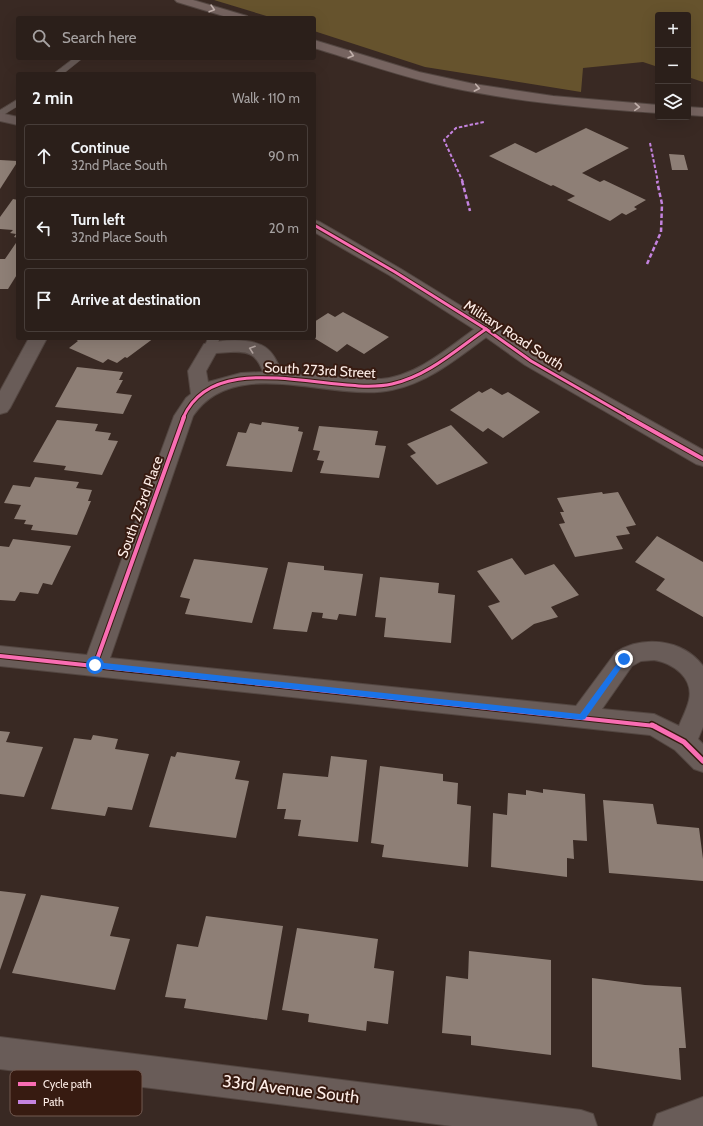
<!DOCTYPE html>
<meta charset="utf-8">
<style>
body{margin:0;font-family:Cabin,sans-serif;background:#332723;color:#f1f3f6}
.controls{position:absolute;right:12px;top:12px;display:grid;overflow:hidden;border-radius:4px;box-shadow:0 4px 16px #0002}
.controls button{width:36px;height:36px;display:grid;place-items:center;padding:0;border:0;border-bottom:1px solid #473d39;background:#2b1f1a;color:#f1f3f6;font:20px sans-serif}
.stop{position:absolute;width:12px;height:12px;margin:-9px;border:3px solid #1a73e8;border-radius:50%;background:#fff}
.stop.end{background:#1a73e8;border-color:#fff;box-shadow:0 1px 4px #0008}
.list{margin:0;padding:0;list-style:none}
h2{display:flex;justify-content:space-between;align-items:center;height:52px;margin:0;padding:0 16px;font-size:17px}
h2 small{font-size:13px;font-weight:400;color:#a6a2a2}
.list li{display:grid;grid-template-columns:26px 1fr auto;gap:12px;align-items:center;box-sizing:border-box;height:64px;margin:0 8px 8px;padding:0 8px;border:1px solid #473d39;border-radius:4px}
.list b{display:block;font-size:15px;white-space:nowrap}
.list p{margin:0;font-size:13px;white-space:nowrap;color:#a6a2a2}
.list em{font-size:13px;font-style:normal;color:#a6a2a2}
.icon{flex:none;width:22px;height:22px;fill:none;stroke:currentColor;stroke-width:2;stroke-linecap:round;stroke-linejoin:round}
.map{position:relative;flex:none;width:703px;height:1126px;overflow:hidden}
.search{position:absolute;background:#2b1f1a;box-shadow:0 4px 16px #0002;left:16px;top:16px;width:300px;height:44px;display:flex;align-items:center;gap:10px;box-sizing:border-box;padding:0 14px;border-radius:4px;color:#a6a2a2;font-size:15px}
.panel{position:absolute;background:#2b1f1a;box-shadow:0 4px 16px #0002;left:16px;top:72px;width:300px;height:268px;border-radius:4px}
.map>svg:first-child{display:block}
.forest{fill:#66532d}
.building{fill:#8e7f76}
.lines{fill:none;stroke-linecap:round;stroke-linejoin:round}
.service-casing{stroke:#534641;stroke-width:1}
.minor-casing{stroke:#534641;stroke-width:2}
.secondary-casing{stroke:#534641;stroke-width:2}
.motorway-casing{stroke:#534641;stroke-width:2}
.service{fill:#695c58;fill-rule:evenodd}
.minor{fill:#695c58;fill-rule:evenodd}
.secondary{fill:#6b5c59;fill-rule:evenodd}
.motorway{fill:#766460;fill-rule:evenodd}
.quiet-far1{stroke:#c483df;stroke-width:2;stroke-dasharray:3.5 2;stroke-linecap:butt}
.quiet{stroke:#c483df;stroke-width:2.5;stroke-dasharray:4.5 2.5;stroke-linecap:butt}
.cycleway-far2-casing{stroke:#371b11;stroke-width:5}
.cycleway-far1-casing{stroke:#371b11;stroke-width:6}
.cycleway-casing{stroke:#371b11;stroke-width:8}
.cycleway-far2{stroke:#f96db3;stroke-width:3}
.cycleway-far1{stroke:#f96db3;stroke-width:4}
.cycleway{stroke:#f96db3;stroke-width:5}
.oneway{stroke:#c0afaa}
.oneway2{stroke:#b3a4a0}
.route{fill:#1a73e8}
.labels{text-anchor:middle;stroke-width:4;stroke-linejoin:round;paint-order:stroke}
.street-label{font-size:14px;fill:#fdede7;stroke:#371b11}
.near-street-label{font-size:17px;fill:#fdede7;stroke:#371b11}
.key{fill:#371b11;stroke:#725a51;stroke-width:1}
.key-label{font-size:11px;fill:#fdede7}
</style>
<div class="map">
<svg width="703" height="1126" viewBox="0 0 703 1126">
<rect width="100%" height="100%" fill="#392923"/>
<path class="forest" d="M214,0h489v82l-15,-5v-62h-30v52l-15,-5 -60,6 -2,24 -156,-25 -111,-36v-13h-41z"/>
<g class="building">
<path d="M586,128l43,20 -47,25 18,9 4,-2 42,20 -12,7 3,2 -11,6 -4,-2 -12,8 -43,-21 8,-4 -22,-11 -2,1 -62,-30 26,-13 21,10z"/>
<path d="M669,154l15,1 4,15h-16z"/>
<path d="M0,160l18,1 -18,28z"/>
<path d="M13,199l5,1v38l-4,-1 2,-3 -6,-1 3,-3 -13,-1v-12z"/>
<path d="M18,240v33l-10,16h-8v-30h5z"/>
<path d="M343,312l46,25 -25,17 -17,-10 -10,8 -23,-14v-16l14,-9 7,4z"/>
<path d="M77,338h77l-27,20 -2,-1 -8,6 -9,-4 -5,4 -34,-15 9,-7 -3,-2z"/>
<path d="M77,367l46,5 -4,8h4l-7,13 16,2 -9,19 -68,-7z"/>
<path d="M491,388l11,7 6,-3 32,20 -37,26 -15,-10 -5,4 -33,-22 29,-19 3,2z"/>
<path d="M57,420l41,4 -3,7 16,2 -3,7 10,1 -16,34 -38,-5 2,-4 -33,-4z"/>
<path d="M262,422l37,5 -1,4 5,1 -11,40 -66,-6 12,-34 8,1 4,-10 11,2z"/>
<path d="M451,425l37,38 -51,22 -27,-29 6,-3 -9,-9z"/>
<path d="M319,426l59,5 -3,14 11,1 -7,32 -59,-5 4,-12 -7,-1 3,-9 -7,-1z"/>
<path d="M35,477l44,5 -3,6 16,2 -4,11h3l-14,34 -46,-5 2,-5 -9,-1 2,-4 -12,-1 7,-14 -17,-2 9,-18 17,2z"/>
<path d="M602,492l1,2 15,-2 18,33 -10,2 4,7 -14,2 7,13 -48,8 -16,-33 6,-1 -5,-11h4l-7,-14z"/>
<path d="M657,536l46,26v55l-47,-27 9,-11 -30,-17z"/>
<path d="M13,539l58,7 -19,39 -9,-2 -5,11 -18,-2 -5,9 -15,-1v-54l9,1z"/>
<path d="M512,558l13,17 29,-11 25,31 -28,12 7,10 -24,7 -22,16 -24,-34 12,-4 -23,-31z"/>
<path d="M194,559l74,9 -16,55 -67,-9 5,-15 -10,-2z"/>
<path d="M288,562l36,4v4l39,4 -7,42 -17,-2 -2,6 -15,-2 1,-5 -11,-1 -5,20 -34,-3z"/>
<path d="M380,577l59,6 -1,10 17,2 -4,48 -67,-6 2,-19 -11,-1z"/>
<path d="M0,731l10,1 -4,10 37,5 -19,50 -24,-3z"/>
<path d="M93,735l25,4 -3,10 34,5 -17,56 -24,-3 -3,9 -54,-7 23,-71 17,2z"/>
<path d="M177,752l63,9 -5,18 14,2 -13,57 -87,-11 22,-71 4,1z"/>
<path d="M331,756l36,4 -9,82 -60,-6 3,-16 -17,-1 2,-10h-9l6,-36 45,4z"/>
<path d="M380,766l63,8v7l15,2 -1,21 14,2 -3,61 -86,-10 2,-12 -13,-2z"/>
<path d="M543,789l42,5 2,47 -14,-1 1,19 -7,-1v19l-76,-10 2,-54 14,2 1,-22 18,2v-5l17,3z"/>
<path d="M603,800l50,4 4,20 42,4 4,31v22l-94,-8z"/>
<path d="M0,891l26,3 -26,76z"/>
<path d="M41,895l78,12 -9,29 20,3 -15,51 -103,-17z"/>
<path d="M206,916l77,10 -16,94 -83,-12 2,-9 -21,-2 12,-53 21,3z"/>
<path d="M297,928l81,11 -4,29 20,3 -6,53 -21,-3 -1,10 -58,-9 1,-8 -27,-4z"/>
<path d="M469,951l82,9v95l-80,-10v-9l-29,-3 4,-57 22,3z"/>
<path d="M592,978l53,7 36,2 5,61h-7l2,32 -89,-13z"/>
</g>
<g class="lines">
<defs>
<g id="service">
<path d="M74,58h9l-20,16h-10z"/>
<path d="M18,99v7l-18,11v-7z"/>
<path d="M208,338h12l-6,13h-8l-2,-3z"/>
</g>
<g id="minor">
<path d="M486,324l6,1 3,4 -3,4c-31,22 -61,49 -100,57 -60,13 -157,-37 -199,26l-83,242 466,48 40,-54c27,-17 67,-13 87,14v61l-5,12 5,5v28l-9,-3 -19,-19 -25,-15 -650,-69v-20l87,9 87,-239 12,-18 5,-4 -3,-23 16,-27c18,-4 44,-7 61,3 9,6 13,17 17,26l99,6c37,-3 69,-33 99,-54zM231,352c18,-1 26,3 32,20l-22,1 -33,9 -2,-11 10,-18zM654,660c19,3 40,18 35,40 -2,9 -7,18 -10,26l-25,-12 -52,-5 30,-43 9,-5z"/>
<path d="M29,338h18l-37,70 -3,4 -7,2v-23z"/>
<path d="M0,1037l581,73 12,4 4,12h-145l-452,-57z"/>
<path d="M703,1097v29h-50l4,-12z"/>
</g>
<g id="secondary">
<path d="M0,113l18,4v8l-18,-4z"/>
<path d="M314,220l6,2 81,47 91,56 45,32 166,93v16l-7,-2 -171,-99 -45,-32 -91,-58 -75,-43z"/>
</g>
<g id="motorway">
<path d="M175,0h18l54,16 2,2h-19l-53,-16z"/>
<path d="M314,40l105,32 55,12 79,12 105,9v8c-70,-5 -141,-11 -210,-26 -46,-10 -90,-26 -134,-39z"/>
<path d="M688,107l15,1v8l-15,-1z"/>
</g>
</defs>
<use href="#service" class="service-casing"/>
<use href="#minor" class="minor-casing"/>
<use href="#secondary" class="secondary-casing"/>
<use href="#motorway" class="motorway-casing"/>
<use href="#service" class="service"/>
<use href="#minor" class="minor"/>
<use href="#secondary" class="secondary"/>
<use href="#motorway" class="motorway"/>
<g class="quiet-far1">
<path d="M650,143l8,39"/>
<path d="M463,182l-19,-42 12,-12 28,-6"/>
</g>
<g class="quiet">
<path d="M462,181l8,30"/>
<path d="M647,264l14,-32 1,-28 -5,-23"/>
</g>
<defs>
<g id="cycleway-far2">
<path d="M314,225l81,47 91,57 45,32 99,57"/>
<path d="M183,418c32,-74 151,-21 209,-34 36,-8 65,-35 94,-55"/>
</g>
<g id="cycleway-far1">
<path d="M628,417l75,42"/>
<path d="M0,656l655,70"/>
<path d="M95,665l89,-248"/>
</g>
<path id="cycleway" d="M652,725l32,17 19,19"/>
</defs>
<use href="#cycleway-far2" class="cycleway-far2-casing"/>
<use href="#cycleway-far1" class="cycleway-far1-casing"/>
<use href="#cycleway" class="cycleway-casing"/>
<use href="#cycleway-far2" class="cycleway-far2"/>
<use href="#cycleway-far1" class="cycleway-far1"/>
<use href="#cycleway" class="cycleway"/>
</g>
<defs><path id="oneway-chevron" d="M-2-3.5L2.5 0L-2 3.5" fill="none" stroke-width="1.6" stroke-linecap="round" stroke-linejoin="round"/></defs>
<g class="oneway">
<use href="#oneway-chevron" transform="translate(212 9) rotate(16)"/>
<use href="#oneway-chevron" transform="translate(351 55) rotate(16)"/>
<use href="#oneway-chevron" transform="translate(477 88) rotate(11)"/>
<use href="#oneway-chevron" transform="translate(637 107) rotate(4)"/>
</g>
<use class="oneway2" href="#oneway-chevron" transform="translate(252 349) rotate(-161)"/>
<path class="route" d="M624,656l4,3 -2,2 -41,58 -3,1 -487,-52 -3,-3 3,-3 485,52 42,-57z"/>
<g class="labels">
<g class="street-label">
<text transform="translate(514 335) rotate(33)" y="5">Military Road South</text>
<text transform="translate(320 370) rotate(3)" y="5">South 273rd Street</text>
<text transform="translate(140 507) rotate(-70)" y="5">South 273rd Place</text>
</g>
<g class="near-street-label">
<text transform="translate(291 1089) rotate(7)" y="6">33rd Avenue South</text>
</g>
</g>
<rect x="10" y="1070" width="132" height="46" rx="6" class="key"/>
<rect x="18" y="1082" width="18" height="4" fill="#f96db3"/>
<rect x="18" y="1100" width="18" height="4" fill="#c483df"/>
<g class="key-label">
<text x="43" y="1088">Cycle path</text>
<text x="43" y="1106">Path</text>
</g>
</svg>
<div class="controls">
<button>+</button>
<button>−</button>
<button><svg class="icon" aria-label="layers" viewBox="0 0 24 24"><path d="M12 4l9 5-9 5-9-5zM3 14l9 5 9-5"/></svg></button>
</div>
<div class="stop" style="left:95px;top:665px"></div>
<div class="stop end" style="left:624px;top:659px"></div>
<div class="search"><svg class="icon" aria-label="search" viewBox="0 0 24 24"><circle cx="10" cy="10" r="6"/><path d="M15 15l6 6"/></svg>Search here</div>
<section class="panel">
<h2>2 min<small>Walk · 110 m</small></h2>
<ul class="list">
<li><svg class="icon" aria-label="ahead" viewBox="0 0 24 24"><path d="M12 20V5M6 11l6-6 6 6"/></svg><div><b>Continue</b><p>32nd Place South</p></div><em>90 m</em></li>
<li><svg class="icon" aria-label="left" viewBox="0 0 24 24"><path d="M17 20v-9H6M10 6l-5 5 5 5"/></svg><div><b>Turn left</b><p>32nd Place South</p></div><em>20 m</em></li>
<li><svg class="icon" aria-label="arrive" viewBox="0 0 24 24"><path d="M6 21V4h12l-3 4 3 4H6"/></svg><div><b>Arrive at destination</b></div></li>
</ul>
</section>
</div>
